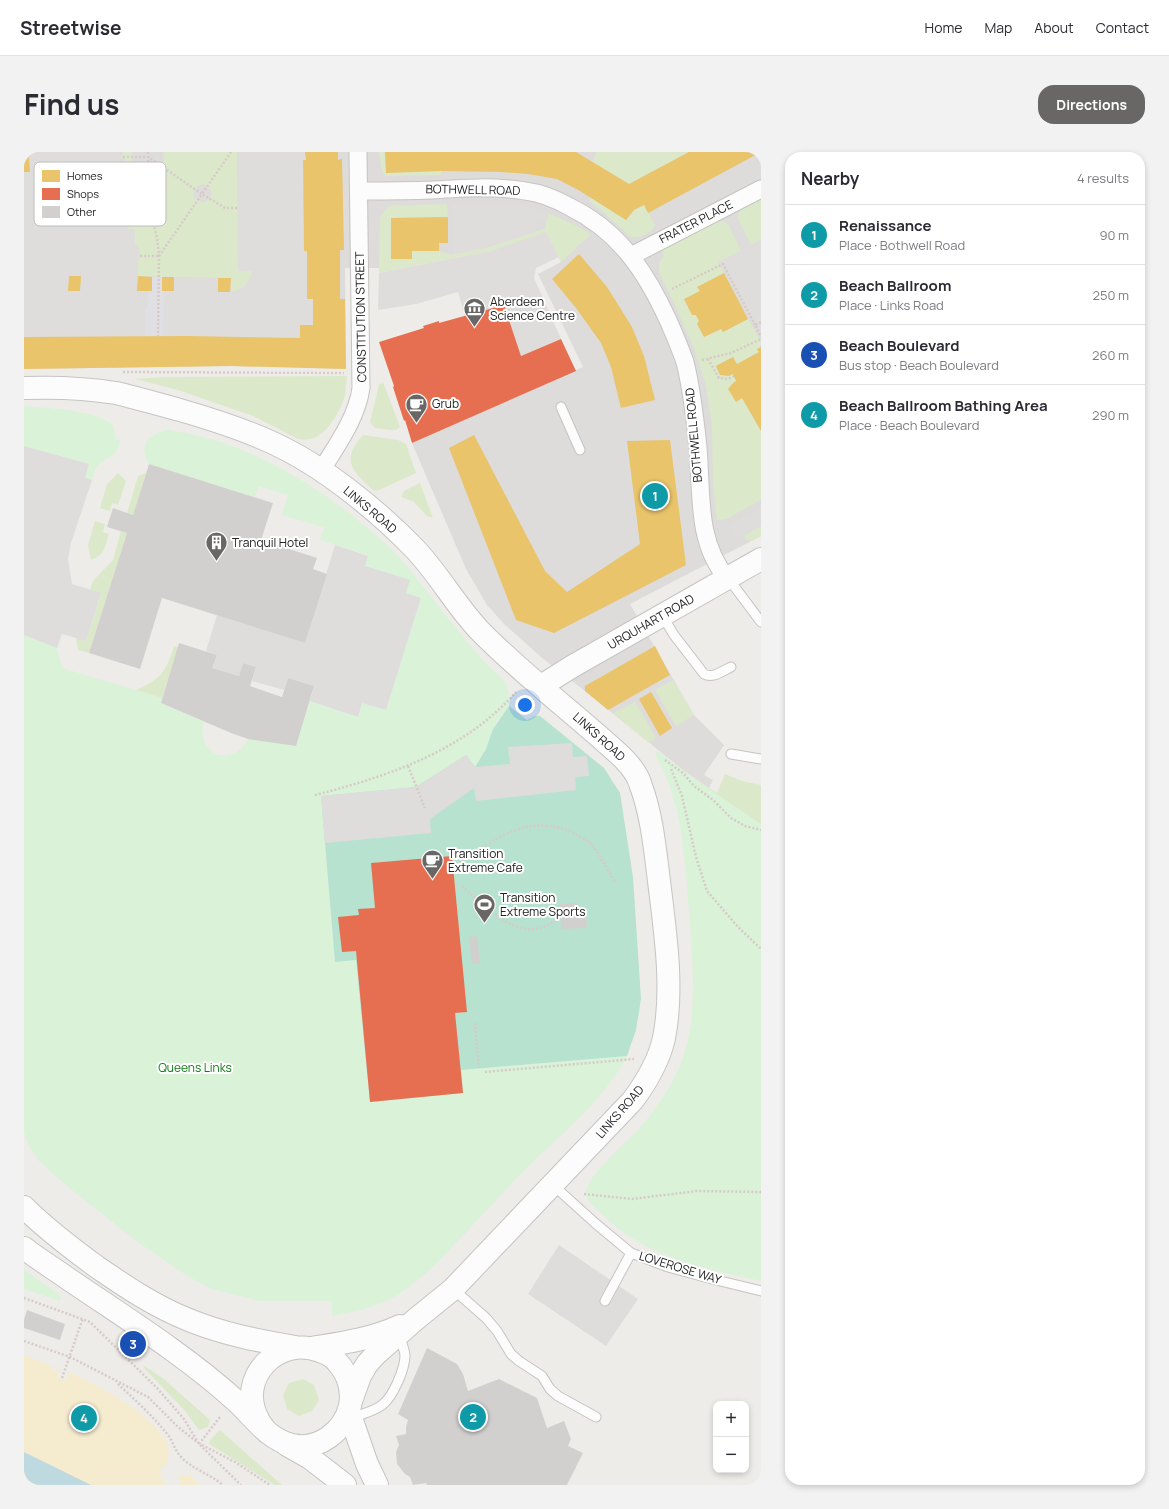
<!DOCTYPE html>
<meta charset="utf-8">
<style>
body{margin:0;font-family:Manrope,sans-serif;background:#f2f2f3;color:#2b2b33}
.controls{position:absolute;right:12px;bottom:12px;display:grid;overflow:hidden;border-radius:8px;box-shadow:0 2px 6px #0003}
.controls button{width:36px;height:36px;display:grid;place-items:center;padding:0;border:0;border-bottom:1px solid #e1e1e2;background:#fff;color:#2b2b33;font:20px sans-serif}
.you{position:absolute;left:501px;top:553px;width:14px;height:14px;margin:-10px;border:3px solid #fff;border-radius:50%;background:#1a73e8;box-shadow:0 0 0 6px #1a73e833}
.badge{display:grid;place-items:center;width:26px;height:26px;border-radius:50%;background:#686766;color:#fff;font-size:13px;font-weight:700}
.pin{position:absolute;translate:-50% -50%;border:2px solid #fff;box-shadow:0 1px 4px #0006}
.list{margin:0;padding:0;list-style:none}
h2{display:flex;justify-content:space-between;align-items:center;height:52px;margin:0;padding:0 16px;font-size:17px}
h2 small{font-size:13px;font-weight:400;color:#7c7c81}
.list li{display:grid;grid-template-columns:26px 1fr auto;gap:12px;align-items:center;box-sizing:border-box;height:60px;padding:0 16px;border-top:1px solid #e1e1e2}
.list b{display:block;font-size:15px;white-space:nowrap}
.list p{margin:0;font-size:13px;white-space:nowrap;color:#7c7c81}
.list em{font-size:13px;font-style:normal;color:#7c7c81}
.map{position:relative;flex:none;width:737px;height:1333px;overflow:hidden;border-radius:16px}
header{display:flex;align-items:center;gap:24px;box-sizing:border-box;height:56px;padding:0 20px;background:#fff;border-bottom:1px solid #e1e1e2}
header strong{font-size:19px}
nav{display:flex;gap:22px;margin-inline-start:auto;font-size:14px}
.intro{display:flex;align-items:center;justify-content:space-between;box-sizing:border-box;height:96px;padding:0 24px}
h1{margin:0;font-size:28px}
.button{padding:10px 18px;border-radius:16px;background:#686766;color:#fff;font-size:14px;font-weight:700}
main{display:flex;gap:24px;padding:0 24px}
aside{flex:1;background:#fff;border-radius:16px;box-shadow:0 2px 6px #0003}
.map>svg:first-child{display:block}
.residential{fill:#dddcda}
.grass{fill:#dbe9ca;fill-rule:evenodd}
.sand{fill:#f5eccf}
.park{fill:#d9f2d8}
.pitch{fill:#b7e2cf}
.parking{fill:#dedddc}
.plaza{fill:#e0dfe3}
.water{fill:#bed9df}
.homes{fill:#e9c46a}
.shops{fill:#e76f51}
.building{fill:#d2d0ce}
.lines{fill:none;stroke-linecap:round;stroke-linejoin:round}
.service-casing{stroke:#c5c4c3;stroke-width:11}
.minor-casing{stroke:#c5c4c3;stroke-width:19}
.tertiary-casing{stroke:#c5c4c3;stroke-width:24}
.path{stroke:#d7cac8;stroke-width:2.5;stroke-dasharray:2 2;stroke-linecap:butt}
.service{stroke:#fcfcfc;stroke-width:9}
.minor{stroke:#fcfcfc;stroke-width:17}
.tertiary{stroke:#fcfcfc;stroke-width:22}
.labels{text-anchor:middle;stroke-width:4;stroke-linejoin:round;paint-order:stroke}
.street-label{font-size:12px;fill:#202020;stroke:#fff}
.poi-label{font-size:12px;fill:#202020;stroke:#fff;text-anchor:start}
.park-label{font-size:12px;fill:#137918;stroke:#fff}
.key{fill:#fff;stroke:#bcbcbc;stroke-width:1}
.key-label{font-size:11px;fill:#202020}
</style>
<header>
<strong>Streetwise</strong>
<nav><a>Home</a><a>Map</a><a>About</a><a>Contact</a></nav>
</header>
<div class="intro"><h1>Find us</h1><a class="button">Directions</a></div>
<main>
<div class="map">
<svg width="737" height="1333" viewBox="0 0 737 1333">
<rect width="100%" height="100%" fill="#eeece9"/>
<path class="residential" d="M0,0h737v384l-131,68 64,111 30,30 -20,30 9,5 -4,8 -26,-18 -98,-79 -44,-34 -37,-33 -17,-19 -21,-36 -54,-126 171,-76 -45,-93 23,-12 -16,-33 -56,18 -37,8 -73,13h-34l1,101 -115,-3 -207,3z"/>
<g class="grass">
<path d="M99,0h9c-6,29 39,26 31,0h74l1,119h14c-3,13 -8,19 -22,21v-14l-92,-2v-14l2,-6 -1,-7 -4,-5v-15h-7v-14h4v-19h-4v-30l-5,-9zM180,32l6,5c3,7 0,12 -8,13l-8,-4 -1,-6 5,-7z"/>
<path d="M355,0h6l1,21 55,-2v4l-54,1 -5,-4z"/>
<path d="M572,0h93l-60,32 -36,-22z"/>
<path d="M737,45v43l-10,5 -13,-26c1,-13 12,-16 23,-22z"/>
<path d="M567,46l35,22 8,-10 10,-5 11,20c-4,9 -15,13 -24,12l-29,-26 -13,-10z"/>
<path d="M423,52l1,13 -57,1v41l21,-8h27l13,4 37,-8 56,-18 3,-16 25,11 18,10 -30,28 -15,-29 -56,18 -111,22 1,-56 9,-11z"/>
<path d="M692,69h7l5,3 13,27 -23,11 6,11 -27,15 3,3 -16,9 8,15h4l3,6 -2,3 7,13 17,-8 2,3 25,-13 13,22 -2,11 -22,12 -4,-7 -17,9 4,9 13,-1 3,7 -3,2 -4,6 7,13 6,-4 19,33v69l-35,19 -9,1 -4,-35 -1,-60 -6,-39 -12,-38 -24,-54 -11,-22v-10l5,-6 -3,-7z"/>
<path d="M323,224c-1,6 -1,13 -2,19 -6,20 -22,50 -47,44l-45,-23 -75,-26 -43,-11 28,-2z"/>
<path d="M359,230l17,45 -4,3h-6l-15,-2 -5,-6 9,-37z"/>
<path d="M339,283l35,5 8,4 10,29 -37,17 -5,1c-20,-19 -35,-30 -11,-56z"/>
<path d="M94,321l8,8 -8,24 -6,-2 -2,8 -10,-3 7,-24z"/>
<path d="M122,321l-13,42 -6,-2 11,-37z"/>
<path d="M396,331l13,35 -6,-2 -13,-14 -13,-5 3,-6z"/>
<path d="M71,369l10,3 -2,8 6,2c-4,12 -4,21 -18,26l-3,-15z"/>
<path d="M737,374v10l-9,5 -6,-2 -2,-3z"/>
<path d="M97,379l6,2 -38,120 -11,-3 -2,-12 10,3 15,-47 -11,-4 3,-9 20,-21z"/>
<path d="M150,494l4,2 -16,50 -26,-8c25,-11 30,-18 38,-44z"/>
<path d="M649,528l21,35 -18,11 -21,-36z"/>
<path d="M611,550l21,36 -7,5 -36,-30z"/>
<path d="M701,622l17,7 19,4v44l-68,-51 24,15z"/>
<path d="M119,1213l21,14 46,41 -2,7 -9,3 -14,-19 -40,-42z"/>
<path d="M279,1227l11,6 5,15 -7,11 -13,5 -12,-7 -4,-14 6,-12z"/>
<path d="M196,1278l62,55h-7l-66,-41 1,-4z"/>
</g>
<g class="sand">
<path d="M0,1203l28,11v4l4,1 2,-3 2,1 -3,8 9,3 3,-8c29,13 83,41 98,71 3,8 2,16 -2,24h-4c-2,8 1,14 7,18h-144z"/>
<path d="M165,1322l11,11h-20l-2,-8z"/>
</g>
<g class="park">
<path d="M0,254c21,2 72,4 87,18 4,4 4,9 4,15l6,1 -3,8 -4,6 -15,10 -3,3 -4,13 -7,-2 4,-14 -65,-18z"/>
<path d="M145,278c68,10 126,42 180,83 16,13 32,25 46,40 24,25 42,53 65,80 9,11 18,22 28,32 5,5 15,12 18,20 3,6 3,14 3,21l-13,17 -10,26 -12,19 -8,-13 -50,32 -95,9 14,166 21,-2 14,142 93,-9 -2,-23 166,-14c-24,46 -68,79 -104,116 -25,25 -48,52 -73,77 -15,16 -31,32 -50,44 -20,14 -44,18 -68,23v-15h-72l-48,-12 -23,-12 -54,-37 -68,-54 -28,-25 -11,-16 -4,-13v-497l33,13 5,20 100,30 -1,5 42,19c0,5 -1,11 0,16 7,24 35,22 45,1l48,7 14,-45 48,16 4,-14 24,7 35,-112 -15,-5 -41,-28 3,-10 -48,-15 4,-13 -42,-12 6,-20 -29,-9 -4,11 -106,-33c-12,-19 1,-32 20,-34z"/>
<path d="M634,599l35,27 68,46v457c-59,-13 -120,-25 -163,-71 -4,-4 -12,-10 -12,-16 -2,-16 42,-53 53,-65 12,-14 23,-29 32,-45 11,-18 17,-40 20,-61 4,-37 1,-75 -2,-113 -4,-49 -7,-113 -34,-155z"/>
<path d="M0,1118l33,23 4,5 -1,3 -36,-12z"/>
</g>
<path class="pitch" d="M485,554l18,14 8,-4h5l64,52 16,25 13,84 8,122 -5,31 -9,26 -166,14 2,23 -93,9 -14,-142 -21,2 -14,-166 95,-9 50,-32 9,12 11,-18 7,-20z"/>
<g class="parking">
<path d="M0,0h99v5l5,9v30h4v19h-4v14h7v15l4,5 1,7 -2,6 -1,28 11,1v16l-3,1v28l-121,1z"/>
<path d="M213,0h68l1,8h-3l1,90 3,1v48h6v26h-13v13l-137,-2 1,-45h10v-14l57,1v14l7,-1 8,-6 4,-5 2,-9h-14z"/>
<path d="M461,51l29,1 15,3 19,6 -2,10 -13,-3 3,12 -47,15 -37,8 -1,-51z"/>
<path d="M522,80l13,25 -23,11 -2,10 27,61 -40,17 -17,-51 -39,11 -7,-24 -42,12 -38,6 1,-37 111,-22z"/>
<path d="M737,88v82l-6,3 -34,-64z"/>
<path d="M0,294l65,18 -4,14 7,2 -21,63 -3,16 4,25 29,9 -15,48 -24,-7 -5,14 -33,-13z"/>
<path d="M737,356v18l-23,13 -8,-14z"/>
<path d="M311,393l33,11 -3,10 45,14 -4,13 15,5 -35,112 -24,-7 -4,14 -48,-16 4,-15 -26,-8 -4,12 -32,-9 4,-14 -13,-4 -4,13 -27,-8 5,-13 -11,-4 11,-36 88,28z"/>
<path d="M548,591l1,14 14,-1 2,20 -14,1 1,13 -100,11 -2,-13 -44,31 1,14 -106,10 -4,-47 95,-9 50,-32 9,12 35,-3 -2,-17z"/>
<path d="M535,1093l79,54 -32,47 -78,-52z"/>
</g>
<path class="plaza" d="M128,125h10v14h2l-1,45h-18v-29h3v-16h4z"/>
<path class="water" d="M0,1300l67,33h-67z"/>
<g class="homes">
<path d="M281,0h33v8l4,-1 2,91h-4v49h5l1,70 -115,-3 -207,3v-32l163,-1 113,2v-13h13v-26h-6v-48h-3l-1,-91h3z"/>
<path d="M361,0h191l53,32 60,-32h72l-113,61 -4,-8 -10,5 -8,10 -46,-29 -23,-12 -29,-5 -27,-2 -60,-1 -55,2z"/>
<path d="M0,5h5l1,15h-6z"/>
<path d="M424,65v26h-9v8h-27v8h-21v-41z"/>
<path d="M555,102l28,33 25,40 12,29 11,44 -34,8 -10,-41 -10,-24 -25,-35 -24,-29z"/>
<path d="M700,121l24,46 -25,13 -2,-3 -17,8 -7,-13 2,-3 -3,-6h-4l-8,-16 16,-8 -3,-4z"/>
<path d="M45,124h12l-1,15h-12z"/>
<path d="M114,124l14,1v14h-15z"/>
<rect x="138" y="125" width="12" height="14"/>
<path d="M194,126h13l-1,14h-12z"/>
<path d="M737,195v84l-19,-33 -6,4 -8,-13 5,-6 3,-2 -3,-7 -4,2 -9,-1 -4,-9 17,-9 4,7 22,-12 -2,-3z"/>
<path d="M450,283l71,136 22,21 73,-48 -13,-103 43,-1 16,125 -132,68 -38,-13 -67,-172z"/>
<path d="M631,494l15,29 -62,35 -23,-19v-5z"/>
<path d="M627,540l21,36 -12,8 -21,-37z"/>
</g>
<g class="shops">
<path d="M480,153l17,51 40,-17 15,32 -164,72 -7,-23 -1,1 -11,-34 1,-1 -15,-44 45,-14 -1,-2 16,-5v2z"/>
<path d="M428,704l15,156 -12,1 8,80 -93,9 -14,-151 -14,1 -4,-35 21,-2 -1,-6 17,-1 -4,-45z"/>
</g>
<g class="building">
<path d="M125,312l124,39 -12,37 56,18 -4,11 14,5 -22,69 -143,-45 -22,71 -51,-16 38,-120 -20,-6 6,-19 20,7z"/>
<path d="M155,491l38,12 -5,13 27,8 4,-13 13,4 -6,19 32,11 6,-19 26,8 -18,60 -48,-7 -17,-6 -70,-30z"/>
<path d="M553,751v9h9l1,16 -26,1 -1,-25z"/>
<path d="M453,784l3,27 -8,1 -3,-27z"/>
<path d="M3,1158l38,14 -5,16 -36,-12v-8z"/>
<path d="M403,1196l30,16 6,10 5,17 31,-12 38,19 10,30 17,-7 7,18 -3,7 15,7 -16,32h-140l-1,-2 -13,2 -3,-8 -5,-3 -8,-10 -1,-12 3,-7 -3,-9 10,-2v-7l2,-7 -10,-6z"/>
</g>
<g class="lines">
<defs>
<g id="service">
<path d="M537,255l19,43"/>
<path d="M704,426l33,44"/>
<path d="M638,463l12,20 30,39c9,5 18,-3 27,-7"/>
<path d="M707,602l30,5"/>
<path d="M529,1033l42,38 36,30 37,14 44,12 49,12"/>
<path d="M429,1137l33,29 11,13 14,23 8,7 23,15 8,13 8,7 38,21"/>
<path d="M581,1149l26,-48"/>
<path d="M326,1267c10,-5 23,-7 32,-14 11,-8 23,-36 23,-50 -1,-7 -4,-14 -6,-21"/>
</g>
<g id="minor">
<path d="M335,39c24,0 49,0 73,-1 31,-2 63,-4 93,1 16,2 31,8 45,16 49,24 76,65 98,113 6,14 12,27 17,42 7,28 10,56 13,85 4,45 -2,95 29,131"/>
<path d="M607,104l130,-67"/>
<path d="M297,319c15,-25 36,-53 40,-83l-3,-236"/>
</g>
<g id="tertiary">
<path d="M0,236c30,-1 62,0 92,5 21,5 42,11 64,17 31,9 63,19 93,33 50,23 103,66 141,105 25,26 42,58 66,83 45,46 97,84 143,127 8,8 15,17 18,28 11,30 14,63 18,95 6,50 15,107 5,157 -5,23 -17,43 -31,62l-180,189 -37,30 -40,35 -9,10 -7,12 -9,25"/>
<path d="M517,534l32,-20 188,-107"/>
<path d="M0,1055c23,23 47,41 73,60 29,20 59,40 92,53 34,14 70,21 106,27"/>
<path d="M0,1096c14,11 29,20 43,30 57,39 117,76 168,122 18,16 32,39 57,45 27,6 52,-14 58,-39 3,-16 -2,-32 -12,-43 -4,-6 -12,-10 -18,-12 -42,-16 -84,27 -62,68 2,5 6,9 9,13"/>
<path d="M288,1196c31,-5 60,-9 88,-22"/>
<path d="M325,1260l18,52 10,21"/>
<path d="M263,1293l23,13 35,27"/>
</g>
</defs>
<use href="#service" class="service-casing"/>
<use href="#minor" class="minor-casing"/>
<use href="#tertiary" class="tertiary-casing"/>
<g class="path">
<path d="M124,0l1,54 8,32 2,18 -1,80"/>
<path d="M207,0l-29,42 23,14h13"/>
<path d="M99,5h25l54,37 -43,62"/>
<path d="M108,54h17"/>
<path d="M116,104h19"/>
<path d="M648,137l51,-25 32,61"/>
<path d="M737,170l-6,3 6,12"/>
<path d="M684,207l11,19 9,1 6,-3"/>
<path d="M678,208l29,-7 30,-14"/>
<path d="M99,220l221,1"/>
<path d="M641,608l18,13 11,13 19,14 18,18 14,8 16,4"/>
<path d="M384,614l17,42"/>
<path d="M647,617l11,27 14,61 11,34 31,36 23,22"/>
<path d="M291,643c74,-19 149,-44 201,-103"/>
<path d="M435,711c34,-23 67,-49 110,-32 7,3 15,7 21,12 10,11 17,26 25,39"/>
<path d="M438,734c18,16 46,46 72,43 9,-1 16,-5 23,-10"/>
<path d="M451,871l4,45"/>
<path d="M461,920l149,-13"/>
<path d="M560,1042l48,5 65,-8 64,1"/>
<path d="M0,1146l66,24 67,66 27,31 15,25 42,41"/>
<path d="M0,1189l46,16 78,40 30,30 19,15"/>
<path d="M38,1226l21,-60"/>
<path d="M94,1232c17,16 35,32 50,51 5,7 7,16 14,23 12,12 28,16 41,27"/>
<path d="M175,1292l21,-27"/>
<path d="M178,1293l33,17 35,23"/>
</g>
<use href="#service" class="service"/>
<use href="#minor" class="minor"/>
<use href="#tertiary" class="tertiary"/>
</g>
<defs>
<symbol id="museum-pin" viewBox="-11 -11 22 30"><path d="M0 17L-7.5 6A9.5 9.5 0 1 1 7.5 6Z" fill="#686766" stroke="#fff"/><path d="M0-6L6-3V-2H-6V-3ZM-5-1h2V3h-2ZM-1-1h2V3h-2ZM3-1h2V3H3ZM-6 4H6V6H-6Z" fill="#fff"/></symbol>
<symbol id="cafe-pin" viewBox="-11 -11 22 30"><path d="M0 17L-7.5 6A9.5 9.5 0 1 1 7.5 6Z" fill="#686766" stroke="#fff"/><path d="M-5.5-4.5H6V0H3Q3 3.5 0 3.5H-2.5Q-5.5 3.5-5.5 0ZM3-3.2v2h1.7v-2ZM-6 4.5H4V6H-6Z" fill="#fff"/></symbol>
<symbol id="building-pin" viewBox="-11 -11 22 30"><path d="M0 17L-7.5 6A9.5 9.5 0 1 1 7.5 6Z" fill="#686766" stroke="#fff"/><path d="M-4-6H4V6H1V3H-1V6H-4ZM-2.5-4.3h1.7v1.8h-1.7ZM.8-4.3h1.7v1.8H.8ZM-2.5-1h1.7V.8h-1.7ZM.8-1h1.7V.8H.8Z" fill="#fff"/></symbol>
<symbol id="stadium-pin" viewBox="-11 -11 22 30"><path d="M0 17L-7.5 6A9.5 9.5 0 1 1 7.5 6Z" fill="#686766" stroke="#fff"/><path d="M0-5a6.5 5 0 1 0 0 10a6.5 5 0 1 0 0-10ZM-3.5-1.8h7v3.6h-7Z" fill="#fff"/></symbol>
</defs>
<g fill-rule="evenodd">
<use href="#museum-pin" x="438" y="144" width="25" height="34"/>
<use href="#cafe-pin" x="380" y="240" width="25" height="34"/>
<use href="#building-pin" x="180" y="378" width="25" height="34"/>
<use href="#cafe-pin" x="396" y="696" width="25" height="34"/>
<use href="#stadium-pin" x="448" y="740" width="25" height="34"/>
</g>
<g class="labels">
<g class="street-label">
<text transform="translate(449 38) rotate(1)" y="4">BOTHWELL ROAD</text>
<text transform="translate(672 70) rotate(-27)" y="4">FRATER PLACE</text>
<text transform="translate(337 165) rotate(-91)" y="4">CONSTITUTION STREET</text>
<text transform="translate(670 283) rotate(-95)" y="4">BOTHWELL ROAD</text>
<text transform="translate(346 358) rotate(40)" y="4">LINKS ROAD</text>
<text transform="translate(627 470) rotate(-30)" y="4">URQUHART ROAD</text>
<text transform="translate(575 585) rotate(42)" y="4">LINKS ROAD</text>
<text transform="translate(596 960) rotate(-49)" y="4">LINKS ROAD</text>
<text transform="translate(656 1116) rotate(17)" y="4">LOVEROSE WAY</text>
</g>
<g class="poi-label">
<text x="466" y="154">Aberdeen<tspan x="466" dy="14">Science Centre</tspan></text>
<text x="408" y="256">Grub</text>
<text x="208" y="395">Tranquil Hotel</text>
<text x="424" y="706">Transition<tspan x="424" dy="14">Extreme Cafe</tspan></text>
<text x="476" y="750">Transition<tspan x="476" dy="14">Extreme Sports</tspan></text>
</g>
<g class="park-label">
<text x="171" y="920">Queens Links</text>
</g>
</g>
<rect x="10" y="10" width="132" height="64" rx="6" class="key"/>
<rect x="18" y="18" width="18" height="12" fill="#e9c46a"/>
<rect x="18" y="36" width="18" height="12" fill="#e76f51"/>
<rect x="18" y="54" width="18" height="12" fill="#d2d0ce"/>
<g class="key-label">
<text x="43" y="28">Homes</text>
<text x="43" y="46">Shops</text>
<text x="43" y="64">Other</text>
</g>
</svg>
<div class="controls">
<button>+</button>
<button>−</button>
</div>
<div class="you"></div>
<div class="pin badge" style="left:631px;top:344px;background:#0f9aa8">1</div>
<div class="pin badge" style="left:449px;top:1265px;background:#0f9aa8">2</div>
<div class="pin badge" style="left:109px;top:1192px;background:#1a4fb4">3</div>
<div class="pin badge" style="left:60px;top:1266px;background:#0f9aa8">4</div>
</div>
<aside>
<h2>Nearby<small>4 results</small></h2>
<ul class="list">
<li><span class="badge" style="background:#0f9aa8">1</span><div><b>Renaissance</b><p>Place · Bothwell Road</p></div><em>90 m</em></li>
<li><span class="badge" style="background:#0f9aa8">2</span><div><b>Beach Ballroom</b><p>Place · Links Road</p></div><em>250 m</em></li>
<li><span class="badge" style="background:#1a4fb4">3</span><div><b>Beach Boulevard</b><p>Bus stop · Beach Boulevard</p></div><em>260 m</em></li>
<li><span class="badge" style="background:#0f9aa8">4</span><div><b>Beach Ballroom Bathing Area</b><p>Place · Beach Boulevard</p></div><em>290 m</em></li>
</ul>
</aside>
</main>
